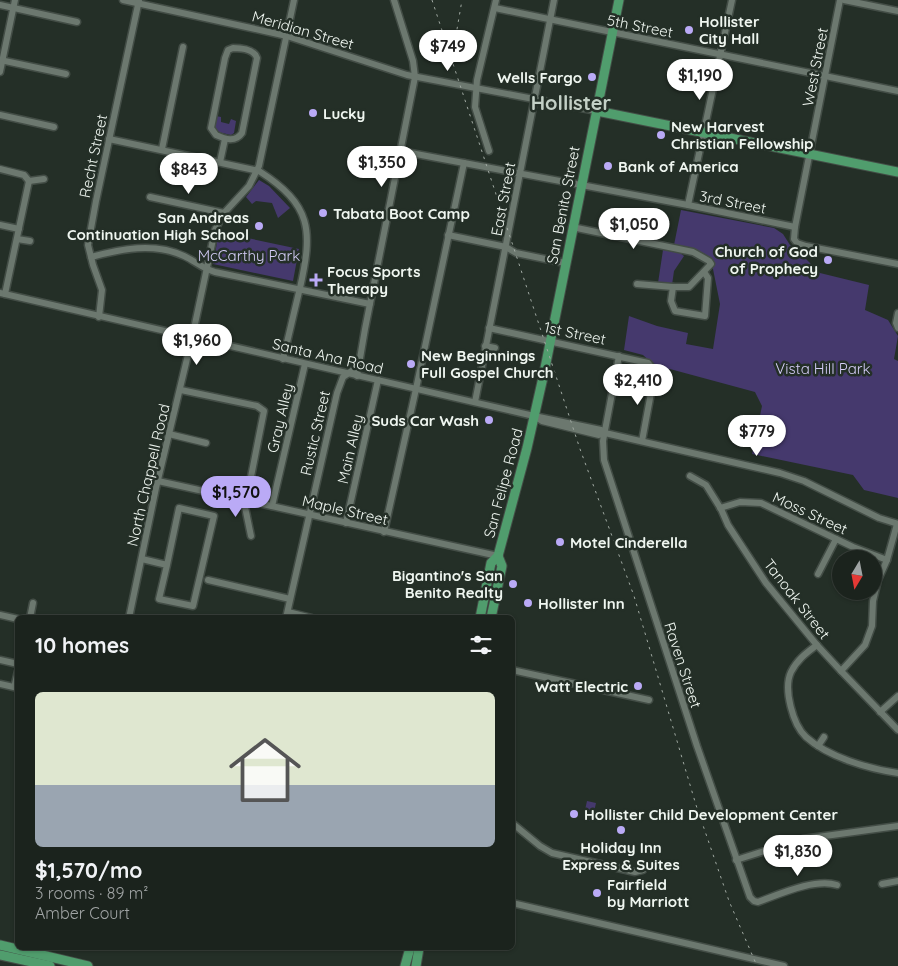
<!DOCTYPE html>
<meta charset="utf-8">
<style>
:root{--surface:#1b231d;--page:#242b26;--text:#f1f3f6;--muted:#a0a4a4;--line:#39403b;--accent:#baaaf6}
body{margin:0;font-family:Quicksand,sans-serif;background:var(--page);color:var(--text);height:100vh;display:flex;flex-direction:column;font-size:19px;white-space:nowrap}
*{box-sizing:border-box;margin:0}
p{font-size:16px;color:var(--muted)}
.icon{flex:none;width:28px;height:28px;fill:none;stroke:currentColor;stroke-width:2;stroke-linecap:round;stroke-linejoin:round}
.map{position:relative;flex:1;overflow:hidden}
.sheet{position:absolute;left:15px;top:615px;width:500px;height:335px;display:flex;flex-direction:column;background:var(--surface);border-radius:8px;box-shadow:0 1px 4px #0004,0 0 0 1px var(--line)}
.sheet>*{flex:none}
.needle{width:32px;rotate:190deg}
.tools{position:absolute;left:832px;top:550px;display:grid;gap:10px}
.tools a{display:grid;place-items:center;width:50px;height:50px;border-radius:50%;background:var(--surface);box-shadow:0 1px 4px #0004,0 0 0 1px var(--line);font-size:25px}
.price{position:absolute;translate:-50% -42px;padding:0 11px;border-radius:18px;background:#fff;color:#222;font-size:16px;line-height:32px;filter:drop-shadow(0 1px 2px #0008)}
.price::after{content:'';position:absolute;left:50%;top:30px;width:15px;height:11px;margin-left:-8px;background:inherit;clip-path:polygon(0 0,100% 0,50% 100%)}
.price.current{background:var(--accent);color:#111}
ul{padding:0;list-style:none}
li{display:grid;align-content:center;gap:10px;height:265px;padding:0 20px}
li span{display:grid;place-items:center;height:155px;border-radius:8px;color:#555}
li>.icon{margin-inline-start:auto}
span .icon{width:90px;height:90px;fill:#fffc;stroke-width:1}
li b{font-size:21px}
h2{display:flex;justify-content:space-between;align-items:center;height:60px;padding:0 20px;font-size:21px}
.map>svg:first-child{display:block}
.green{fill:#45396d}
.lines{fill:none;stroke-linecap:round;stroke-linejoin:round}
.minor-casing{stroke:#434d46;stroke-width:9}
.major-casing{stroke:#434d46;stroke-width:11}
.minor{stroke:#6c786f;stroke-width:6}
.major{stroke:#509d6d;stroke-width:9}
.rail{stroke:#a0a9a2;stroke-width:1;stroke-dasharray:2.5 5;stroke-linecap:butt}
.poi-dot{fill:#baaaf6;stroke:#242f27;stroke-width:2}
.labels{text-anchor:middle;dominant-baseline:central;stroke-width:5;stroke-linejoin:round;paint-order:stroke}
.poi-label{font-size:15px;font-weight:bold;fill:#eff6f0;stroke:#242f27;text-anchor:start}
.street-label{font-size:15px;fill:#eff6f0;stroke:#242f27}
.park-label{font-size:15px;fill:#d5cef8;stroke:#242f27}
.district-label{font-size:20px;font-weight:bold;fill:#c3d0c6;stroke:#242f27}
</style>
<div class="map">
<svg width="898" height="966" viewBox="0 0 898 966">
<rect width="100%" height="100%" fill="#242f27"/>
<g class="green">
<polygon points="216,116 221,117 221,122 229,124 231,119 236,121 234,133 231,135 218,132 214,128"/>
<polygon points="259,180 269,186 290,208 278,218 272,203 256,201 252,204 246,197"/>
<polygon points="681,210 774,228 783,234 790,245 796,249 820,273 869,285 865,310 888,320 898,336 894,359 898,361 898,498 864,490 853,475 752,454 762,406 755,392 670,369 667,370 664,374 643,355 624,350 629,316 657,326 688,333 686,344 713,349 720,304 711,259 705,254 698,251 674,245"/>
<polygon points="219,232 299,249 293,281 213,264"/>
<polygon points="663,250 680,253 684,256 674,271 672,285 658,283"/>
<polygon points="587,801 596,803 592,821 583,819"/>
</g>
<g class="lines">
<g class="minor-casing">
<g id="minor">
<polyline points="123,0 287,36 407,75 597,111"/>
<polyline points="840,0 795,227 794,239 797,243 806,246 898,264"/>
<polyline points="844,0 898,11"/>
<polyline points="0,5 77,22"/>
<polyline points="495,8 898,91"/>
<path d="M233 48C241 48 254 49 257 58L242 133C235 143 225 139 216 135L211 128 225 58 228 50Z"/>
<polyline points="0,60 66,74"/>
<polyline points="0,72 15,0"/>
<polyline points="0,115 54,127"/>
<path d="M109 139 259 171C312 205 313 230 300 288 294 312 289 335 283 359"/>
<polyline points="162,149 183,47"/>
<polyline points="400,151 688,205 795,227"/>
<polyline points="489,151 475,107 477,80 496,0"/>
<polyline points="220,162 225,139"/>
<polyline points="0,169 24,175 29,181"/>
<polyline points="29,181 44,179"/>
<polyline points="150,197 224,213"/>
<polyline points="688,205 732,0"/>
<polyline points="0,225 19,229"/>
<polyline points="572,227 693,252 709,261 711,264 689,287 673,287"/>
<polyline points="448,235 506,247 516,253 565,263"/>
<polyline points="17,239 30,241"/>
<path d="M91 257C121 249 154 242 184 256 195 261 203 269 215 272L370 304"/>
<polyline points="637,284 673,287 671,301 675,311 705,316 708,278 704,272"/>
<polyline points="0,293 534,416"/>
<polyline points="5,294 29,181"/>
<polyline points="898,313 896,323 898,328"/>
<polyline points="99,317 102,290 93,265 88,245 96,201 139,0"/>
<polyline points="489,328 648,363 653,369 654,377 642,441"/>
<polyline points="485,346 495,348"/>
<path d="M619 356 603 441 604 460 697 746 750 897 754 901 758 902C780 894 815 878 837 885"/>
<polyline points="357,376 365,329 415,77 413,61 394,0"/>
<polyline points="181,390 257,406 264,411 245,507 251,536"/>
<polyline points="475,402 554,0"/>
<polyline points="605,433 599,435 542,421 534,416 601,430 605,433 780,473 804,481 879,518 898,524"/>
<polyline points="169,434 206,443"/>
<polyline points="690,476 706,485 721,509 728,525 766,583 816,644 841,671 898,730"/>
<polyline points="158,481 498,556"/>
<polyline points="272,506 305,364"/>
<polyline points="720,508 740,502 761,503 853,547 887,560"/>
<polyline points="346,523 378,380"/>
<polyline points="384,532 416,389 464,163"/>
<polyline points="142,559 167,565 159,599 193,606 214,516 179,508 167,565"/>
<polyline points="818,574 836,539"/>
<polyline points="208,580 290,599"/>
<polyline points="288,612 312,618"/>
<polyline points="0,615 18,619"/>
<polyline points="30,618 33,603"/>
<polyline points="129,618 156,488 192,338 215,230 224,213 249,186 259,166 294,0"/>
<polyline points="286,618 337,393 343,377 356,368 358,362"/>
<path d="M817 645C806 653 797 660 791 672 783 689 793 725 806 737 828 757 869 769 898 773"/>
<polyline points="0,660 18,664"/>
<polyline points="512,670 649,700"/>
<polyline points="841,671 865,645 872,626 873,601 878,580 887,560 897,524"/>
<polyline points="0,684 18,688"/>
<polyline points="15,684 18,671"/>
<polyline points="880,712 898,696"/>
<polyline points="818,746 824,737"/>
<polyline points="512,823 540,846 552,853 635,872 643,870"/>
<polyline points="736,860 803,839 898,826"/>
<polyline points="882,884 898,881"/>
<polyline points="512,903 784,966"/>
</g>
</g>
<g class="major-casing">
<g id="major">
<polyline points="597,111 898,172"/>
<polyline points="480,618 491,563 498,556 527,448 544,373 619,0"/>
<polyline points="491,618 502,566 498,556"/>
<polyline points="0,945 88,966"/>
<polyline points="0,955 50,966"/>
<polyline points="405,966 410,948"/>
<polyline points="416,966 419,948"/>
</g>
</g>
<use href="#minor" class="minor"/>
<use href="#major" class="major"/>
<g class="rail">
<polyline points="432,0 580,449 634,596 696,805 729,901 757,966"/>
<polyline points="457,59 455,41 462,0"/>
</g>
</g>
<g class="poi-dot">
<circle cx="689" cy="30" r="5"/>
<circle cx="592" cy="77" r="5"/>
<circle cx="313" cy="113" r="5"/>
<circle cx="661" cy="135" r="5"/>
<circle cx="608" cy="166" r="5"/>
<circle cx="323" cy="213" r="5"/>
<circle cx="259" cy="226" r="5"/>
<circle cx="828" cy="260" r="5"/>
<path d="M313.5 272.5h5v5h5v5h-5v5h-5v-5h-5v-5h5z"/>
<circle cx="411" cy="364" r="5"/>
<circle cx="489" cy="420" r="5"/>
<circle cx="560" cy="542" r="5"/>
<circle cx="513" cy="584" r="5"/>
<circle cx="528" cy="603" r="5"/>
<circle cx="638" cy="686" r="5"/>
<circle cx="574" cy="814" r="5"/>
<circle cx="621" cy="830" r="5"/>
<circle cx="597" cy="893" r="5"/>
</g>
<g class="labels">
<g class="poi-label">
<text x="699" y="21">Hollister<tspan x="699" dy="17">City Hall</tspan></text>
<text x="582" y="77" text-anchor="end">Wells Fargo</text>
<text x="323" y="113">Lucky</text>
<text x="671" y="126">New Harvest<tspan x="671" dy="17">Christian Fellowship</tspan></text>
<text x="618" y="166">Bank of America</text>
<text x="333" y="213">Tabata Boot Camp</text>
<text x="249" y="217" text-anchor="end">San Andreas<tspan x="249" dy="17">Continuation High School</tspan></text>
<text x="818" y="251" text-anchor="end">Church of God<tspan x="818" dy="17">of Prophecy</tspan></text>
<text x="327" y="271">Focus Sports<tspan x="327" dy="17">Therapy</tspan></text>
<text x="421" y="355">New Beginnings<tspan x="421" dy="17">Full Gospel Church</tspan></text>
<text x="479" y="420" text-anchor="end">Suds Car Wash</text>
<text x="570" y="542">Motel Cinderella</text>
<text x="503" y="575" text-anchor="end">Bigantino's San<tspan x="503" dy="17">Benito Realty</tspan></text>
<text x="538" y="603">Hollister Inn</text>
<text x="628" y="686" text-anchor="end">Watt Electric</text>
<text x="584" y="814">Hollister Child Development Center</text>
<text x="621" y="847" text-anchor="middle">Holiday Inn<tspan x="621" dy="17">Express &amp; Suites</tspan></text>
<text x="607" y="884">Fairfield<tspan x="607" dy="17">by Marriott</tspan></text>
</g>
<g class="street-label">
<text transform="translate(640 26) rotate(11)">5th Street</text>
<text transform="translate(303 30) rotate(16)">Meridian Street</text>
<text transform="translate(815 67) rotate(-79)">West Street</text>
<text transform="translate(93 156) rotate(-78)">Recht Street</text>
<text transform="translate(503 199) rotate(-79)">East Street</text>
<text transform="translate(733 202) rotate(11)">3rd Street</text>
<text transform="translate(563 205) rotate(-79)">San Benito Street</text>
<text transform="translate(575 333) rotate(12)">1st Street</text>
<text transform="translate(328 356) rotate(13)">Santa Ana Road</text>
<text transform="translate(280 418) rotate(-77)">Gray Alley</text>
<text transform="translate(315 433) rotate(-77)">Rustic Street</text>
<text transform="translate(350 449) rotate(-77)">Main Alley</text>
<text transform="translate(148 475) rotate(-77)">North Chappell Road</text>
<text transform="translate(503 483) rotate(-75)">San Felipe Road</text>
<text transform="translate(345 510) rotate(13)">Maple Street</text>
<text transform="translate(810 513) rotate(25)">Moss Street</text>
<text transform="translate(797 599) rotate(52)">Tanoak Street</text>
<text transform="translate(683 665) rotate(72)">Raven Street</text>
</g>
<g class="park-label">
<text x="249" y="255">McCarthy Park</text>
<text x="823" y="368">Vista Hill Park</text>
</g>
<g class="district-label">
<text x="571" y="102">Hollister</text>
</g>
</g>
</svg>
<div class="tools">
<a><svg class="needle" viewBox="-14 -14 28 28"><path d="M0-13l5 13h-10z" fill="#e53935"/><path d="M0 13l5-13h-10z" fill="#a0a4a4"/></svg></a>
</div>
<b class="price" style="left:448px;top:72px">$749</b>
<b class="price" style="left:700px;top:101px">$1,190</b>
<b class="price" style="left:382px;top:188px">$1,350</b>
<b class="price" style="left:189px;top:195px">$843</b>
<b class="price" style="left:634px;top:250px">$1,050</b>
<b class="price" style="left:197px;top:366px">$1,960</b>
<b class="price" style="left:638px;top:406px">$2,410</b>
<b class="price" style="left:757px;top:457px">$779</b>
<b class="price current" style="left:236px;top:518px">$1,570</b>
<b class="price" style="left:798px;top:877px">$1,830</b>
<section class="sheet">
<h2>10 homes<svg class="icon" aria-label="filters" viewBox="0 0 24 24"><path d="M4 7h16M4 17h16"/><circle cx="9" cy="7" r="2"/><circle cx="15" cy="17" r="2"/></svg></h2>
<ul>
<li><span style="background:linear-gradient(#dfe7d0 60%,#9aa5b1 0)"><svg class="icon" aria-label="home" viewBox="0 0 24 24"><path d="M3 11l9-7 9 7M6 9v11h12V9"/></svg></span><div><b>$1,570/mo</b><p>3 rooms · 89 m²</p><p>Amber Court</p></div></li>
</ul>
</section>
</div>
